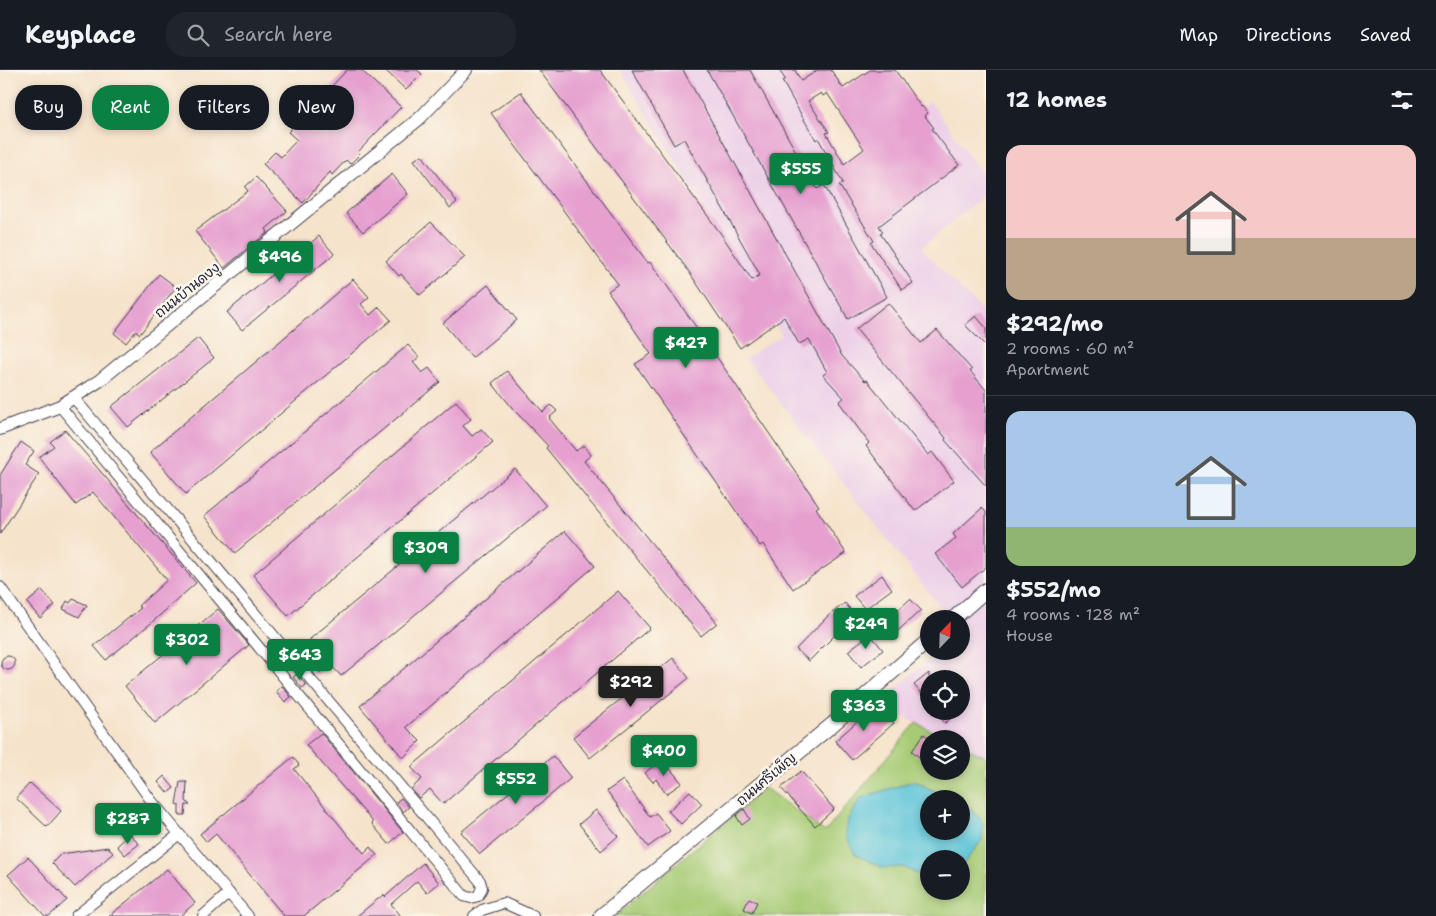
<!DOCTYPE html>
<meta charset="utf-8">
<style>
:root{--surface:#171b24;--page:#20242c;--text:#f1f3f6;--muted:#9ea1a6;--line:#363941;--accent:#0b8043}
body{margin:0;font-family:"Shantell Sans","Playpen Sans Thai",sans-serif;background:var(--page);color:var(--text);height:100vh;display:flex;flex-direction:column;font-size:19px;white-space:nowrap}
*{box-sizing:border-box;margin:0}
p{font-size:16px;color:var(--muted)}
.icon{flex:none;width:28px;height:28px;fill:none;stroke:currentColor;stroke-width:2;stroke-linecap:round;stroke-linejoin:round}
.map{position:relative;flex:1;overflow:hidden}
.panel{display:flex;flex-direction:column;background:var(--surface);width:450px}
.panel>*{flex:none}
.hud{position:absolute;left:15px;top:15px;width:475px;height:45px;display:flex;gap:10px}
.needle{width:32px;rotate:23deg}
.fabs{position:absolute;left:920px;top:540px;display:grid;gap:10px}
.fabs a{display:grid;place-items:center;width:50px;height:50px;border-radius:50%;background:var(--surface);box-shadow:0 2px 8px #0003;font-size:25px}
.price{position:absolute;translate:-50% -42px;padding:0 11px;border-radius:5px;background:var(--accent);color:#fff;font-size:16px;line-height:32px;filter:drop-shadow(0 1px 2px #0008)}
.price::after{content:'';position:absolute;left:50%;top:30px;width:15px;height:11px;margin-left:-8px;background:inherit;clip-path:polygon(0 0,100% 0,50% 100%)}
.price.active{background:#222;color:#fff}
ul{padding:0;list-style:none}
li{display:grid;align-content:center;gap:10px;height:265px;padding:0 20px}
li+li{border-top:1px solid var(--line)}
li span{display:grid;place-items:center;height:155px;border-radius:15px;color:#555}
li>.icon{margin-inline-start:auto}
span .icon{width:90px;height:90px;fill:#fffc;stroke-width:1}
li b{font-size:21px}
h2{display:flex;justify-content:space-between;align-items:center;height:60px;padding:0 20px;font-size:21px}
.pill{padding:0 18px;border-radius:20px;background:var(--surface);box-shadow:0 2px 8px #0003;font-size:18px;line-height:45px}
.pill.active{background:var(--accent);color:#fff}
header{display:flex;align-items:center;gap:30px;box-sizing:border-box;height:70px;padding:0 25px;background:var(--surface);border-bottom:1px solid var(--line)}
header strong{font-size:24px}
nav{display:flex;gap:28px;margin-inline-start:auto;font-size:18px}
.search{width:350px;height:45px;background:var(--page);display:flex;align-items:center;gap:12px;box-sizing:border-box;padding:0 18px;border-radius:20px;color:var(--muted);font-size:19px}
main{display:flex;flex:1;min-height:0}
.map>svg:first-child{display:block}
.built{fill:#edd0e8;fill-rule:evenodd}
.green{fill:#a7cb75;stroke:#647658;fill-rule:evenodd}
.water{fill:#5cc4d8;stroke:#3f738a}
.building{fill:#e6a0d0;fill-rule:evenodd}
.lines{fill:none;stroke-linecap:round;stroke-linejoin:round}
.minor-casing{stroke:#423f51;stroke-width:12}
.tertiary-casing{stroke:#423f51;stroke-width:14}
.secondary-casing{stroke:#423f51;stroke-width:16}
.minor{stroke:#fff;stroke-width:10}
.tertiary{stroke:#fff;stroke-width:12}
.secondary{stroke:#fff;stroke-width:14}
.labels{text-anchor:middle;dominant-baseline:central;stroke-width:5;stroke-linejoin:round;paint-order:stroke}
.street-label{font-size:14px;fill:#22223b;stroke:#fbf7ec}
</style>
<header>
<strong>Keyplace</strong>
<div class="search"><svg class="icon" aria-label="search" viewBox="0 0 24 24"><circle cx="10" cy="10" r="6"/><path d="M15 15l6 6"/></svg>Search here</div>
<nav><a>Map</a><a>Directions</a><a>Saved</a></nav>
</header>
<main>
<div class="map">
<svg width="986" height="846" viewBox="0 0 986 846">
<rect width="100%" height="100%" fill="#fbf7ec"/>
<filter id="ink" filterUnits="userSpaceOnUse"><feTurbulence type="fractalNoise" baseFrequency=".02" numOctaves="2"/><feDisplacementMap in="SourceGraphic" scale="10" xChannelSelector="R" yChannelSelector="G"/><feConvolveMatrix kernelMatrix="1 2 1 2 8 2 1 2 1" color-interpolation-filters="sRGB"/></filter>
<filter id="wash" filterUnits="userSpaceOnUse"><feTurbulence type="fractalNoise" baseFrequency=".0096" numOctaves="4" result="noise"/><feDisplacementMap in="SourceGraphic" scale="20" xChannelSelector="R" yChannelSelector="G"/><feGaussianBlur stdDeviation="1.12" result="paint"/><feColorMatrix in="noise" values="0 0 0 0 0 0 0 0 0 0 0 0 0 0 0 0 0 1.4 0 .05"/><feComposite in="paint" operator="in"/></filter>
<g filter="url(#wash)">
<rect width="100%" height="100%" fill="#f6e3cb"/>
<path class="built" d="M620 0H782L846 95 930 31 986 109V124L921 178 986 245V687L961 675V669H948L877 634 938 581H961V549H949L746 288 782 265ZM929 609H961V641H929Z"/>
<path class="green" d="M916 653 948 669H929V701H961V675L986 687V846H615L765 718 825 762ZM914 711 951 729H961V734L970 738 982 770 961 797V821H929V810L903 797 861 728Z"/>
<polygon class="water" points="914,711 951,729 929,729 929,761 961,761 961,734 970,738 983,752 982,770 961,797 961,789 929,789 929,810 903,797 883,798 855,784 846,765 848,749 861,728"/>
<g id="blocks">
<g class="building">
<polygon points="347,0 361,0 401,37 358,82 360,84 350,94 346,90 332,105 330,102 303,133 263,94 275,82 281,87 297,70 288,62"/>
<polygon points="385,0 417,0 422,4 406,20"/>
<polygon points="539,0 600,0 721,164 752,210 760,205 684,69 674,75 632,0 683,0 842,286 865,311 867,310 928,385 932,382 954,411 915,441 866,376 869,373 839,332 844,328 823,305 827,302 809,269 799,274 784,247 740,278 685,196"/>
<polygon points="707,0 750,0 817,119 824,115 887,227 848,249"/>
<path d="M779 0H795L801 11 818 0H831L843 18 870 0H895L921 37 922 36 928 43 925 46 934 58 932 59 959 95 879 156 883 162 880 163 913 213 902 220 871 173 874 171 839 115 843 113 818 68 816 70 806 53 782 11 785 9ZM821 23 823 26 827 23 864 79 844 94 826 63 829 62 808 31Z"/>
<polygon points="521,22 648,193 650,192 694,254 819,436 816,438 846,483 793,519 763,474 760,476 635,294 651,284 608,221 618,214 491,43"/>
<polygon points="422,85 457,132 450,138 414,90"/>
<polygon points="392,104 408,124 363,162 346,143"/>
<polygon points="256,107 287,141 266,159 268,162 224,198 195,161 248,121 245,117"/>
<polygon points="431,152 465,187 420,225 401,204 399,206 386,191"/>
<polygon points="319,166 334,184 242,260 227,242"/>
<polygon points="159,204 176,217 140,264 136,261 126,273 114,263"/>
<polygon points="353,209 369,227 361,234 370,245 379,237 391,250 186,424 150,382"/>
<polygon points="488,215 517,250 472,288 443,253"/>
<polygon points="888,233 921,273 937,260 972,300 970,301 986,320 986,416 945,370 946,368 856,259"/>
<polygon points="976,246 986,258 986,276 965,255"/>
<polygon points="198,268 214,288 128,357 111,337"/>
<polygon points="408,275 419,287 413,292 422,303 429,298 440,312 235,483 204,446"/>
<polygon points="507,301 543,342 551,335 557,341 549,348 576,381 584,375 591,385 584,391 717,553 701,566 585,426 546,378 548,376 514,340 492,313"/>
<polygon points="456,331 471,349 463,356 472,366 481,359 493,372 288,546 253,505"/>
<polygon points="65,360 196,513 150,554 106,590 94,576 141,538 138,536 167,510 93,422 76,435 39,387 54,376 50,372"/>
<polygon points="21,372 34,381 25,395 39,404 0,464 0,405"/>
<polygon points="515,399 546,436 341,606 330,594 316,606 307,595 321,583 310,569"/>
<polygon points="982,438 986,442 986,497 962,517 935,484 956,468 953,464"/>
<polygon points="565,461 595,496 406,657 420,671 403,688 360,636"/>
<polygon points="882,505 892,519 865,539 854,526"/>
<polygon points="42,520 55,535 40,548 27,533"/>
<polygon points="618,521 650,558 443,734 430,719 419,728 411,719 422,709 411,697"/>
<polygon points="73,529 87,535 79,547 63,539 67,531 70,533"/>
<polygon points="910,529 921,540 891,567 881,556"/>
<polygon points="845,533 861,553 843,566 839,561 809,591 796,579 828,546"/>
<polygon points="218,539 249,575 155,653 125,616"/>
<polygon points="870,564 883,580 861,597 848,581"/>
<circle cx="8" cy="593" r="7"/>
<polygon points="673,588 689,608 590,688 573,667"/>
<polygon points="929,603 929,633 914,615"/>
<polygon points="297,604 306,615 302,618 293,607"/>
<polygon points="282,616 291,627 285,632 276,621"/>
<polygon points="877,634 894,653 852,690 835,671"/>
<polygon points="935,641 959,641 945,653"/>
<polygon points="321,663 403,762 389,774 372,754 373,752 306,675"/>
<polygon points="924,664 929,668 929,684 924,691 912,681"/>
<polygon points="553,686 571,708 480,784 461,762"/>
<polygon points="293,687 299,695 294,699 347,764 364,783 370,777 377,785 304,846 284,846 216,764 207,772 200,764"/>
<polygon points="662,689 682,713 666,724 656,709 653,712 645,703"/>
<polygon points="801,701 834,739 815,756 781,718"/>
<polygon points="164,706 174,718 168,723 158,712"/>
<polygon points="623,710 650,747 656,743 670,761 648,777 607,721"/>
<polygon points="180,712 187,712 186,731 190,735 186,735 185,745 179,745 179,735 176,734"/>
<polygon points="30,713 61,741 47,757 16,728"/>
<polygon points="690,721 702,734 681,754 668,741"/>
<polygon points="401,728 409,737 403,742 396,732"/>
<polygon points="744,739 750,749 742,755 736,746"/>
<polygon points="596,740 618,766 601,781 579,754"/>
<polygon points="130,764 139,774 125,785 117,776"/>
<polygon points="108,777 113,783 75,817 52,793 61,784"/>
<polygon points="28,787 67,830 49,846 45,846 8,805"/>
<polygon points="423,793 439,813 427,823 417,811 391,834 401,846 357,846 383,825 385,827"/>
<polygon points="167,799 195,833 180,846 109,846"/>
<polygon points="749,828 757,832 752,843 744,839"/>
</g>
</g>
</g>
<g filter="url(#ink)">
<use href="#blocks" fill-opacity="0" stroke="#423f51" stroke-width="1"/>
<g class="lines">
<g class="minor-casing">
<g id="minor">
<polyline points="60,336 464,826 471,828 478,826 482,818 480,811 74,328"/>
<polyline points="0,517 150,729 248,846"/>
<polyline points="76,846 178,765"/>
<polyline points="203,846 229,823"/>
<polyline points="474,846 482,840 504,833 533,846"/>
</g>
</g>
<g class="tertiary-casing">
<polyline id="tertiary" points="0,359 60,336 99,311 420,48 466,0"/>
</g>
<g class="secondary-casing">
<g id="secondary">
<polyline points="953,549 986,520"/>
<polyline points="601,846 833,654 929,570"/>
</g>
</g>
<use href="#minor" class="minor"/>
<use href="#tertiary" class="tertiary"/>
<use href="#secondary" class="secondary"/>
</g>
</g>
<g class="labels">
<g class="street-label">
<text transform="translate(187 220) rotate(-39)">ถนนบ้านดงงู</text>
<text transform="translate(766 709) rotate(-40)">ถนนศรีเพ็ญ</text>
</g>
</g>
</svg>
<div class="fabs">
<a><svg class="needle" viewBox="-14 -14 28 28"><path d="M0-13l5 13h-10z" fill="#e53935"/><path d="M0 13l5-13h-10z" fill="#9ea1a6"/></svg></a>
<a><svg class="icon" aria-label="locate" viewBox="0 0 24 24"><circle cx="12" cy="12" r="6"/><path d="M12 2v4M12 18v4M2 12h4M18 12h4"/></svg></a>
<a><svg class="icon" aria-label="layers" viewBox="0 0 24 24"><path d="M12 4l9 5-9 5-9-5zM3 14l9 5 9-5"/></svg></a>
<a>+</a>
<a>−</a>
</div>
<b class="price" style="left:801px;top:125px">$555</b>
<b class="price" style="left:280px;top:213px">$496</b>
<b class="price" style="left:686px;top:299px">$427</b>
<b class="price" style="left:426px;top:504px">$309</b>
<b class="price" style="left:866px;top:580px">$249</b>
<b class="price" style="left:187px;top:596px">$302</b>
<b class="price" style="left:300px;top:611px">$643</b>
<b class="price active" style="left:631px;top:638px">$292</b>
<b class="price" style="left:864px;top:662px">$363</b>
<b class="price" style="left:664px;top:707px">$400</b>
<b class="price" style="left:516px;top:735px">$552</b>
<b class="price" style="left:128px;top:775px">$287</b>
<div class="hud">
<a class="pill">Buy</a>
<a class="pill active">Rent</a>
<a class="pill">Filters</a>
<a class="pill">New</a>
</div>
</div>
<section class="panel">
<h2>12 homes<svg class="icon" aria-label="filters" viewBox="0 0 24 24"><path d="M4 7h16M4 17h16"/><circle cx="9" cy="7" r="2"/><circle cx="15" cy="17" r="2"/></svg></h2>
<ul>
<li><span style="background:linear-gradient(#f6c9c9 60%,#b9a48a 0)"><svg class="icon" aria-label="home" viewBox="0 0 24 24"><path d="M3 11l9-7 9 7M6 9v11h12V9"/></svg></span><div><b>$292/mo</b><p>2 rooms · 60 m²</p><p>Apartment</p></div></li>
<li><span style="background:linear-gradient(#a9c7e8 75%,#8fb573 0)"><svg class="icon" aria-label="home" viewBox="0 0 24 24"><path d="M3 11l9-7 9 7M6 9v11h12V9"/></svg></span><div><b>$552/mo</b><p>4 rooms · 128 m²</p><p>House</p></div></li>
</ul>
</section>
</main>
